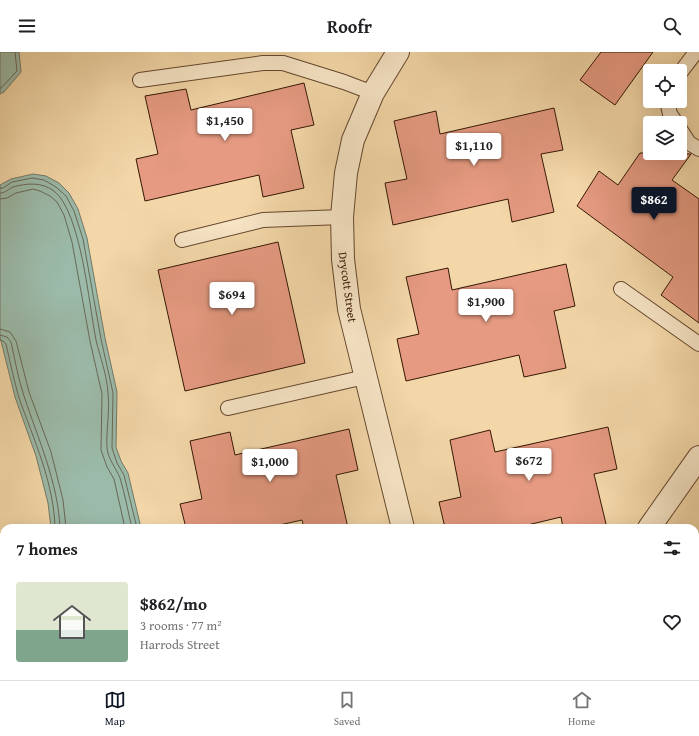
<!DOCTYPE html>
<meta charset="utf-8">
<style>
:root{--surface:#fff;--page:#f2f2f2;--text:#202124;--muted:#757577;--line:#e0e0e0;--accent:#111827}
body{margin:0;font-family:"Gentium Book Plus",serif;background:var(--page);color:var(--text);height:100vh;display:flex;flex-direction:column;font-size:15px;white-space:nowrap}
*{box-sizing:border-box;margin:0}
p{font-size:13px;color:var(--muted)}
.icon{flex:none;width:22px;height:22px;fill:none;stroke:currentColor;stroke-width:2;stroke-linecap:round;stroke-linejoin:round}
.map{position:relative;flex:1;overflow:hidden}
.details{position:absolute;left:0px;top:472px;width:699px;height:156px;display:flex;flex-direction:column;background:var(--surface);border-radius:12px 12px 0 0;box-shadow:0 4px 16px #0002}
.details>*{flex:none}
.tools{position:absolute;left:643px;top:12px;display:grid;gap:8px}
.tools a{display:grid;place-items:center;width:44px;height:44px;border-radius:4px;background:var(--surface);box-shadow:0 4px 16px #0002;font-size:20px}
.price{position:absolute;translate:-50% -34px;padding:0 9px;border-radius:4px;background:#fff;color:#222;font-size:13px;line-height:26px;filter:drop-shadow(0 1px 2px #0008)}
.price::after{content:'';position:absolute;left:50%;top:24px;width:12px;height:9px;margin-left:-6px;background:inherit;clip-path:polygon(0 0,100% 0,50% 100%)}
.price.current{background:var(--accent);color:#fff}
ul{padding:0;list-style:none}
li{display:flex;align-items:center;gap:12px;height:100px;padding:0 16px}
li+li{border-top:1px solid var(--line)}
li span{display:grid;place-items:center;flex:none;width:112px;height:80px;border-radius:4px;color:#555}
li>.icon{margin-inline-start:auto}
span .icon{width:48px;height:48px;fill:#fffc;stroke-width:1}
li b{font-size:17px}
h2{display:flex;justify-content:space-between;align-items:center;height:48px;padding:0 16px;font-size:17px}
header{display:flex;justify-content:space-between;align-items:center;height:52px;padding:0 16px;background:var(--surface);font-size:18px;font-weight:700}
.tab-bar{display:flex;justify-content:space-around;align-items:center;height:56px;border-top:1px solid var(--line);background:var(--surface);font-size:11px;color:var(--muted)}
.tab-bar a{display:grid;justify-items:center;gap:2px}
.tab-bar .current{color:var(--accent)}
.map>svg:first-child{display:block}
.water{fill:#9bbaa9;stroke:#737967}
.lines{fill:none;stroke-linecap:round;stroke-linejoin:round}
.shore{stroke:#686856;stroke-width:1}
.building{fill:#e59a81;stroke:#361704}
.service-casing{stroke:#65472d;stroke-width:16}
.minor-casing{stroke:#65472d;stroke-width:24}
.service{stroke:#f7e5c6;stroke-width:14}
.minor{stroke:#f7e5c6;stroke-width:22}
.labels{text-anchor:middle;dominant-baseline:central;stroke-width:3;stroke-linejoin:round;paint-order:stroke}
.street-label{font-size:12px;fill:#361704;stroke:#f7e5c6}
</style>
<header><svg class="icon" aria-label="menu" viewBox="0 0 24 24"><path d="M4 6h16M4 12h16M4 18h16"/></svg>Roofr<svg class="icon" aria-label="search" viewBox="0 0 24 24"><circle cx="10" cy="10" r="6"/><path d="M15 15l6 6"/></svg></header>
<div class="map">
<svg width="699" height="628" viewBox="0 0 699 628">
<rect width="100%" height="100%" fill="#f3d7a8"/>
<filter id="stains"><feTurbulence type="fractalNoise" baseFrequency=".005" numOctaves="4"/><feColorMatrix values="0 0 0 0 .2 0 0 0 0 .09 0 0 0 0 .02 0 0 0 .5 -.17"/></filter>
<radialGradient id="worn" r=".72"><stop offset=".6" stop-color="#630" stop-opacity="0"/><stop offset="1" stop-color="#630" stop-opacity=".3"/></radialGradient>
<g class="water">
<polygon points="0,0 19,0 21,20 4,40 0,42"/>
<polygon points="33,122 46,124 59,131 69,141 78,157 87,186 105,286 117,340 116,395 121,409 128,421 141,476 51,476 48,451 36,404 15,345 0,285 0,133 11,127"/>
<rect x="50" y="624" width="120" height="4"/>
</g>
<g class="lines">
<g class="shore">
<polyline points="0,37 17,19 15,0"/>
<polyline points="0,136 3,136 12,130 32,126 44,128 56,135 66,144 74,159 83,187 101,287 113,341 112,396 117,411 124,423 137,476"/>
<path d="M0 141C6 141 8 137 13 135 27 131 42 130 54 139 81 160 89 253 96 288 100 305 107 323 108 341 110 359 106 378 107 396 108 407 116 416 120 426 125 442 128 460 132 476"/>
<polyline points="0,147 7,146 16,141 33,137 40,139 50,144 57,150 64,163 72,190 90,289 102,342 101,398 107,415 114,427 125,476"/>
<polyline points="0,277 10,280 16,289 29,340 51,400 63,448 66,476"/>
<path d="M0 283 7 285 11 290C15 308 18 326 24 344 38 387 58 430 60 476"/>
<path d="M0 288 3 289 6 292C10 310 14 328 19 346 34 388 54 431 55 476"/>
</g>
</g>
<g class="building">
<polygon points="601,0 653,0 615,53 580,28"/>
<polygon points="304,31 314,73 291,78 304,136 263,145 259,123 145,149 136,107 158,102 145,44 186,37 191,58"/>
<polygon points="554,56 563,98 541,102 554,160 512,170 508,147 393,173 385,131 407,127 394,69 436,59 440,82"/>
<polygon points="640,101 691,102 672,128 699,147 699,271 661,243 673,225 577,154 599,119 618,133"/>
<polygon points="278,190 305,311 185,339 158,218"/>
<polygon points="566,212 575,254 554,259 566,316 524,325 519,303 406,329 397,287 419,282 406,225 448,216 452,238"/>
<polygon points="608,375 617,417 594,422 607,476 563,476 561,465 515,476 445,476 439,450 461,445 450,388 490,378 495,400"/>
<polygon points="349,377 358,418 336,423 348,476 304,476 302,468 266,476 186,476 180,452 202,447 190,389 230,380 235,403"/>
</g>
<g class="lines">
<g class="service-casing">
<g id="service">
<polyline points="680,21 696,0"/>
<polyline points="140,28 263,11 283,11 344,30 373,41"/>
<polyline points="667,49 670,62 676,71"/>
<polyline points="680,77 689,91 699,97"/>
<polyline points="182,188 263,168 342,165"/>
<polyline points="621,237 699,292"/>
<polyline points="228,356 365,325"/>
<polyline points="695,520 699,523"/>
<polyline points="561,624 566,628"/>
</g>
</g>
<g class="minor-casing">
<g id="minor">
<polyline points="398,0 373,41 353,88 346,121 342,165 343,207 349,257 403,476"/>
<polyline points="649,476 699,405"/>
<polyline points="444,624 444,628"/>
<polyline points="516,628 524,624"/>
</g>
</g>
<use href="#service" class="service"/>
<use href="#minor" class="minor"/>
</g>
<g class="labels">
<g class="street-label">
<text transform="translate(348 235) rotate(82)">Drycott Street</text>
</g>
</g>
<rect width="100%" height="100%" filter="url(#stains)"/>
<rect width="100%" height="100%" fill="url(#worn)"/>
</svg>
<div class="tools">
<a><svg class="icon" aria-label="locate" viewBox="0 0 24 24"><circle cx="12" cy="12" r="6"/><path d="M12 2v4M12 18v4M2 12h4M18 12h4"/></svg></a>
<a><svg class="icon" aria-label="layers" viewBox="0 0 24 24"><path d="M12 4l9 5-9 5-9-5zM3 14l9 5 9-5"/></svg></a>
</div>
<b class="price" style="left:225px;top:90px">$1,450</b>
<b class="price" style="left:474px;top:115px">$1,110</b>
<b class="price current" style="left:654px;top:169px">$862</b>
<b class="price" style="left:232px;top:264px">$694</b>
<b class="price" style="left:486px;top:271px">$1,900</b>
<b class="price" style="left:529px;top:430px">$672</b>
<b class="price" style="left:270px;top:431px">$1,000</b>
<section class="details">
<h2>7 homes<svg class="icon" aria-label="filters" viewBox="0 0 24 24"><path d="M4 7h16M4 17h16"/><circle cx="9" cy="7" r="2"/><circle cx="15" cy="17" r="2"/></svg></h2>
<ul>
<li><span style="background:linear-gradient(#dfe7d0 60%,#7fa58c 0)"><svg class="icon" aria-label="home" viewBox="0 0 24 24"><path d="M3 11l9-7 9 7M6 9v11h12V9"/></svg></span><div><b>$862/mo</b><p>3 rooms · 77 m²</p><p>Harrods Street</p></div><svg class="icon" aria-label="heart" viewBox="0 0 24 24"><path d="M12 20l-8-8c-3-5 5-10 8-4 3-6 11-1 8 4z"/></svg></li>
</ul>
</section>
</div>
<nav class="tab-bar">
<a class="current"><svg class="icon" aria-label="map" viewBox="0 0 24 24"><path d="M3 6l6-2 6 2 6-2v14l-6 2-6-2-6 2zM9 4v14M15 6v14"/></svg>Map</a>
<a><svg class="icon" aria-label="saved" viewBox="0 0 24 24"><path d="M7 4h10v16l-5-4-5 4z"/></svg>Saved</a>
<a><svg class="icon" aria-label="home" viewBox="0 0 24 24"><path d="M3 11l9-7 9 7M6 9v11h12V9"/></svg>Home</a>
</nav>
